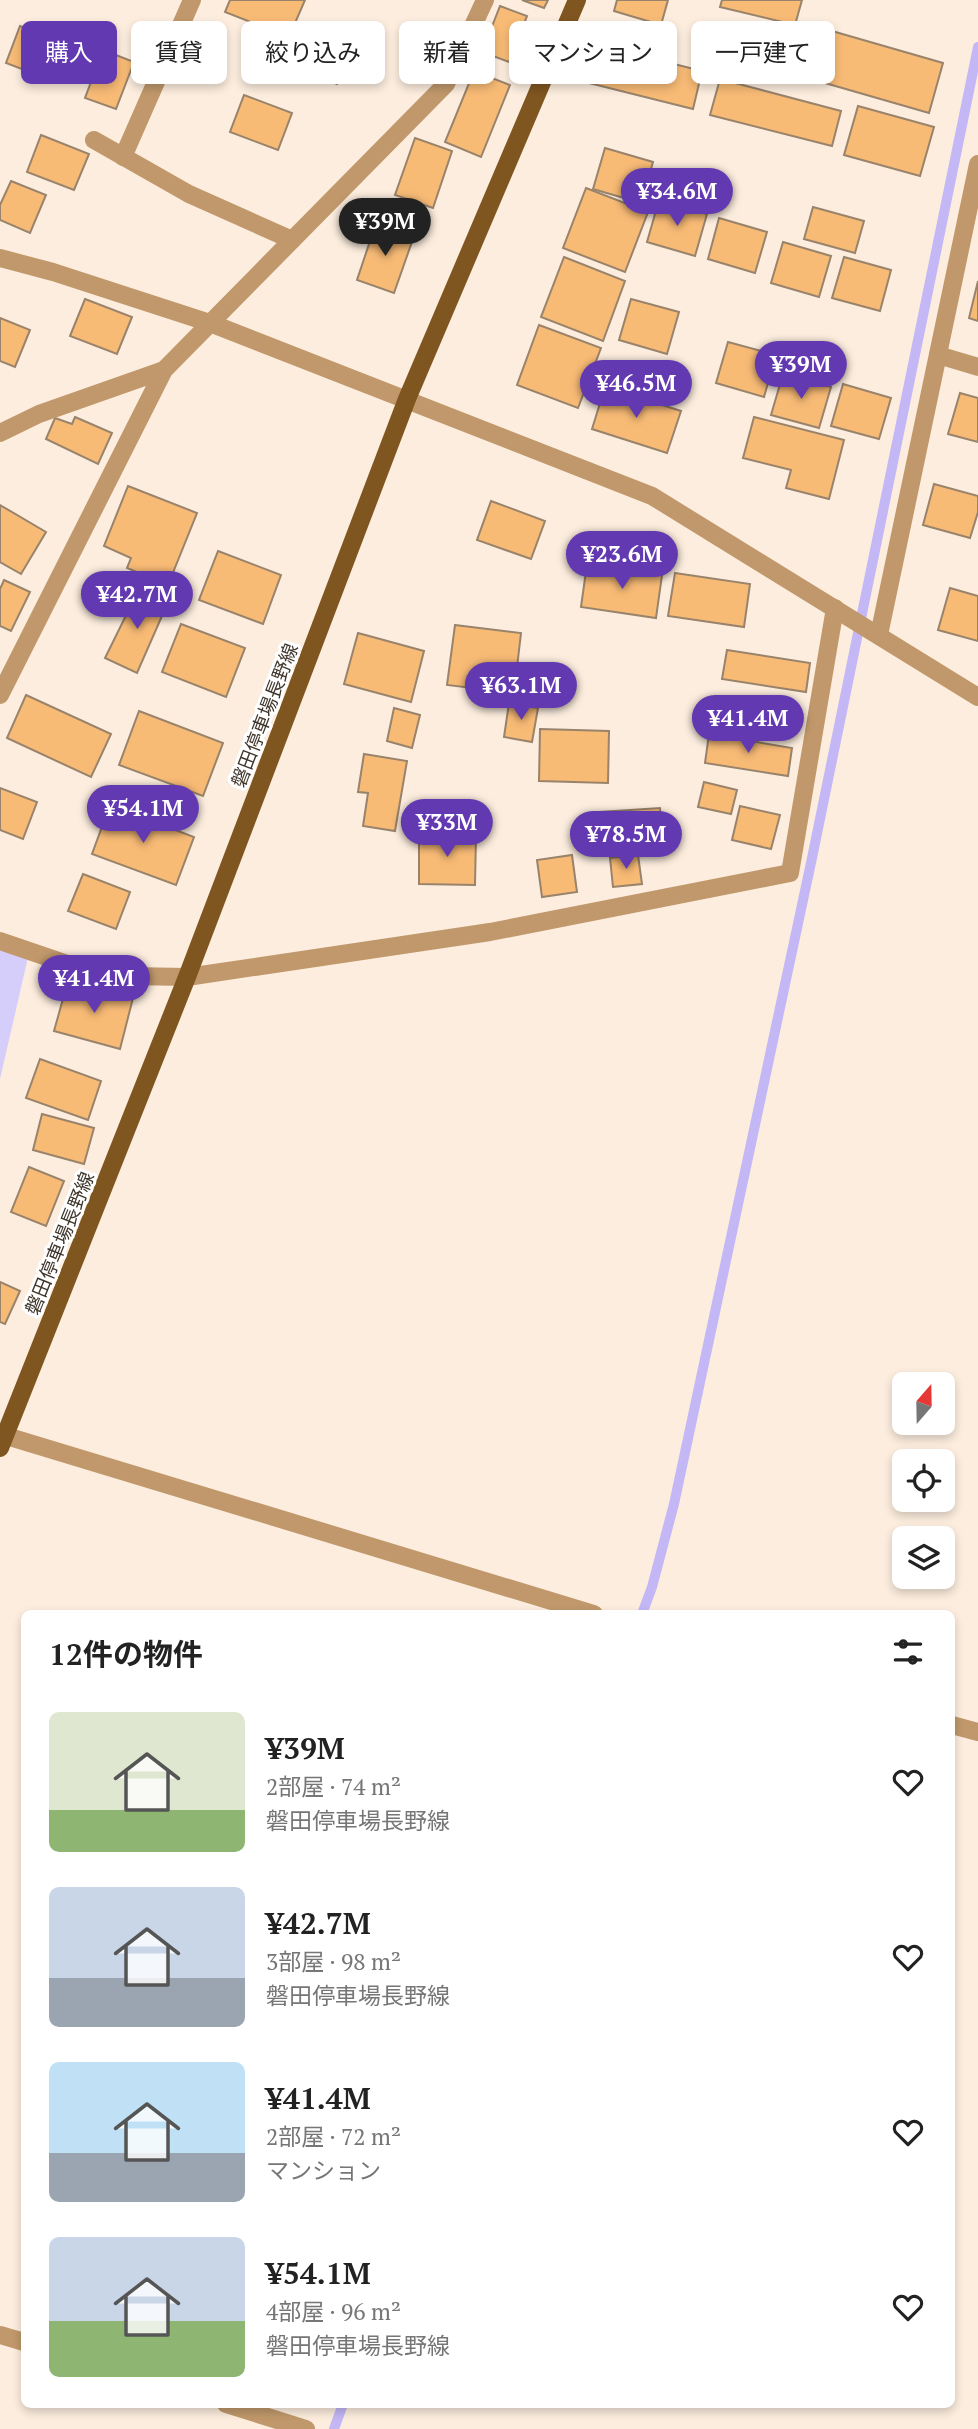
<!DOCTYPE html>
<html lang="ja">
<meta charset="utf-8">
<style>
:root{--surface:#fff;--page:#f6f6f6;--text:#222;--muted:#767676;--accent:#6239b1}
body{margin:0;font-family:"PT Serif","Noto Sans JP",serif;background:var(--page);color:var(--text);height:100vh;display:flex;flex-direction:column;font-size:26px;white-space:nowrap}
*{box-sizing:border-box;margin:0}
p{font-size:23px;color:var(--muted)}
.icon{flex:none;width:38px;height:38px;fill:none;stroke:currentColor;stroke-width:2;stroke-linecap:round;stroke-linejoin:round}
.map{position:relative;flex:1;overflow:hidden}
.drawer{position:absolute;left:21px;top:1610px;width:934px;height:798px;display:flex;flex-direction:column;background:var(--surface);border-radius:10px;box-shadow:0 4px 10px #0003}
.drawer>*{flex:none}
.top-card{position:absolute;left:21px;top:21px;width:936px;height:63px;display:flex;gap:14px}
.needle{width:46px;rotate:20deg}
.buttons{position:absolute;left:892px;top:1372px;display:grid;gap:14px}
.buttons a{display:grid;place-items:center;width:63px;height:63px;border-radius:10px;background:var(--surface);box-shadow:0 4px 10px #0003;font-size:35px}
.price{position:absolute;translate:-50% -60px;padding:0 16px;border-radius:24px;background:var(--accent);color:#fff;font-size:23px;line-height:46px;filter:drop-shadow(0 2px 4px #0008)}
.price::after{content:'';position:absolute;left:50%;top:42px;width:21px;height:16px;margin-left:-10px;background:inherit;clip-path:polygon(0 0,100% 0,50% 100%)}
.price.on{background:#222;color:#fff}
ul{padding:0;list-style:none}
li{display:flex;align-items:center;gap:21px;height:175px;padding:0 28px}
li span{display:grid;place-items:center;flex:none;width:196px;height:140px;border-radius:10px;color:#555}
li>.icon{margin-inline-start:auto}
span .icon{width:84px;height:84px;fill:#fffc;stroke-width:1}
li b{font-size:30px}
h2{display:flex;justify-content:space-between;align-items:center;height:84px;padding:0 28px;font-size:30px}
.tag{padding:0 24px;border-radius:10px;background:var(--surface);box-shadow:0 4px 10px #0003;font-size:24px;line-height:63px}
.tag.on{background:var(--accent);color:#fff}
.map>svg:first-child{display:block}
.green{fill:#d5cdfa}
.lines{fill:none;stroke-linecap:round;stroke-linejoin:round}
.stream{stroke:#c4b7f6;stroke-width:10}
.building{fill:#f8bb76;stroke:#99836b;stroke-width:2}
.minor{stroke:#c0986b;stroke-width:18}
.major{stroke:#7f5520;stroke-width:18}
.labels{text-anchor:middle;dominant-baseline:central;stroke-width:6;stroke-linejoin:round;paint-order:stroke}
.street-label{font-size:19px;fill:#3f362c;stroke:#fff}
</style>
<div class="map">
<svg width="978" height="2429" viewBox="0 0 978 2429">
<rect width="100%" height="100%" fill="#fcedde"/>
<polygon class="green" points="0,941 29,953 0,1079"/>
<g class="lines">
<g class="stream">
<polyline points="642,1614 652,1587 674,1504 812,858 978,47"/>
<polyline points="334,2429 343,2404"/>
</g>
</g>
<g class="building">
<polygon points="230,0 305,0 289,37 225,12"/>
<polygon points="522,0 548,0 544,8"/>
<polygon points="617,0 668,0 661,25 614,11"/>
<polygon points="722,0 802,0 795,25 720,7"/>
<polygon points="500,6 527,16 509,62 482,52"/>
<polygon points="324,25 354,36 337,84 306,72"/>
<polygon points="20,26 67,44 53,81 6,63"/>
<polygon points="832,31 943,63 929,113 818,81"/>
<polygon points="598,45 702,71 693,109 589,83"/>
<polygon points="103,50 134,62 116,109 85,98"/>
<polygon points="474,71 510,85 481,157 445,142"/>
<polygon points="720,79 841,111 832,146 710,115"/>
<polygon points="244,95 292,113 278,150 230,132"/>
<polygon points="858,106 934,127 920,176 844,155"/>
<polygon points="41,135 89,154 74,190 27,172"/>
<polygon points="415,138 452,151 433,208 395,195"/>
<polygon points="605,148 653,162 641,203 593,189"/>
<polygon points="11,181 46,195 30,233 0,220 0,205"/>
<polygon points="586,188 648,212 625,272 563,248"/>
<polygon points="659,200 707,214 695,256 647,242"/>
<polygon points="813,207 864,221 855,253 804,239"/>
<polygon points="719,218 767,232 755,273 708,259"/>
<polygon points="376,223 414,236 394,293 357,280"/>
<polygon points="783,242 831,256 819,297 771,283"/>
<polygon points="564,257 625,281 603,341 541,317"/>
<polygon points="844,257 891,270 880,311 832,298"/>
<polygon points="978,281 978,321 969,318"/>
<polygon points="85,299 132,317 117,354 70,336"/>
<polygon points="631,299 679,312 667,354 619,340"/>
<polygon points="0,318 30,330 15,367 0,361"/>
<polygon points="539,325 601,348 578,408 517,385"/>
<polygon points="728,342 776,355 764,397 716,383"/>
<polygon points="783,374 831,387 819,428 771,415"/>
<polygon points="843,384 891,398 879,439 831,426"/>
<polygon points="605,387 681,411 667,453 592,429"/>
<polygon points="960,393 978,398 978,442 948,434"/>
<polygon points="75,417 112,433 98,464 46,439 55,418 72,424"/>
<polygon points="754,417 844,440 829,499 786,488 791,470 743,458"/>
<polygon points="934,484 978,496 978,512 970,538 923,525"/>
<polygon points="128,486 197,513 168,585 127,568 131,558 104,546"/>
<polygon points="491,501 545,521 531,559 477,540"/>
<polygon points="0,505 46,532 21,574 0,562"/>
<polygon points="218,551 281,575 263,624 199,600"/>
<polygon points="587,564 662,575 656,618 581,607"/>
<polygon points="675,573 750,584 744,627 668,616"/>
<polygon points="4,580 30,592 11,631 0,626 0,589"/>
<polygon points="950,588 978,596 978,641 938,630"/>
<polygon points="139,589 169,600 137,673 105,658"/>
<polygon points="181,624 245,648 226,697 162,672"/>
<polygon points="455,625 521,633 514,693 447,685"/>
<polygon points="358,633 424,651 411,702 344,684"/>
<polygon points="727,650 810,663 806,692 722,679"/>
<polygon points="26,695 111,734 91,777 7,738"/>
<polygon points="509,703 538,708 532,742 504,737"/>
<polygon points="394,708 420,715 412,748 387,741"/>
<polygon points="139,711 223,743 203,796 119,765"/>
<polygon points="540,729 609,731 608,783 539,781"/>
<polygon points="709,734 792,748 788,776 705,763"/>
<polygon points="364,754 407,761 395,831 363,826 368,793 358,792"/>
<polygon points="704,782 737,790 731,814 698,807"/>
<polygon points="0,788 37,802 23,839 0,830"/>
<polygon points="110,805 194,837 176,885 92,854"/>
<polygon points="740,806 780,815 771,849 732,840"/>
<polygon points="660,808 663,849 603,854 600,812"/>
<polygon points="419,834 476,835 475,885 419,884"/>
<polygon points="572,855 577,892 542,897 537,860"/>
<polygon points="638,855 642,884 613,887 610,858"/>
<polygon points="83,874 130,892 116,929 68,911"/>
<polygon points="68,981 133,998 120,1049 54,1031"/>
<polygon points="40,1059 101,1081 88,1120 26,1098"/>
<polygon points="42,1114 94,1128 84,1164 33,1150"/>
<polygon points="29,1167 64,1181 46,1226 11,1212"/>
<polygon points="0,1282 20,1291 5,1324 0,1322"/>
</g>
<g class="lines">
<g class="minor">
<polyline points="94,140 189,194 292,240"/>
<polyline points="123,157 192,0"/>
<polyline points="0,258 53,272 210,323 652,496 978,697"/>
<polyline points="938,355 978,367"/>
<polyline points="0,433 39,414 164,370"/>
<polyline points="879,635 978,164"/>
<polyline points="0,695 164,370 446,84 485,0"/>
<polyline points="0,941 79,968 128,976 187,977 490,932 790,873 835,608"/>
<polyline points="0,1434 594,1614"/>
<polyline points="952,1725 978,1732"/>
<polyline points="0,2335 24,2342"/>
<polyline points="226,2404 306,2429"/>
</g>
<polyline class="major" points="0,1448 187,977 407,399 577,0"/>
</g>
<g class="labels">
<g class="street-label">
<text transform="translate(264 715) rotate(-69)">磐田停車場長野線</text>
<text transform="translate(59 1243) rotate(-68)">磐田停車場長野線</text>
</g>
</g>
</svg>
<div class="buttons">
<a><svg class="needle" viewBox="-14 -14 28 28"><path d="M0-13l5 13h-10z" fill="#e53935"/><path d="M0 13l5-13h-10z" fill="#767676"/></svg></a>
<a><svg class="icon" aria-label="locate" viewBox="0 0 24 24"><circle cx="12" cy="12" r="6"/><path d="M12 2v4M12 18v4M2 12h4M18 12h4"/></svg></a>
<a><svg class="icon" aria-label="layers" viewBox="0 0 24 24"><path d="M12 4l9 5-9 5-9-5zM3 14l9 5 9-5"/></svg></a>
</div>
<b class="price" style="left:677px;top:228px">¥34.6M</b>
<b class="price on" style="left:385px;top:258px">¥39M</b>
<b class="price" style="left:801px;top:401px">¥39M</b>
<b class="price" style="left:636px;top:420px">¥46.5M</b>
<b class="price" style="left:622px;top:591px">¥23.6M</b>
<b class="price" style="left:137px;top:631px">¥42.7M</b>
<b class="price" style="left:521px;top:722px">¥63.1M</b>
<b class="price" style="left:748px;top:755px">¥41.4M</b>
<b class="price" style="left:143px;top:845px">¥54.1M</b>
<b class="price" style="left:447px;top:859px">¥33M</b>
<b class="price" style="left:626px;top:871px">¥78.5M</b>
<b class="price" style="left:94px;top:1015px">¥41.4M</b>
<div class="top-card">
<a class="tag on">購入</a>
<a class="tag">賃貸</a>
<a class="tag">絞り込み</a>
<a class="tag">新着</a>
<a class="tag">マンション</a>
<a class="tag">一戸建て</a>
</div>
<section class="drawer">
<h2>12件の物件<svg class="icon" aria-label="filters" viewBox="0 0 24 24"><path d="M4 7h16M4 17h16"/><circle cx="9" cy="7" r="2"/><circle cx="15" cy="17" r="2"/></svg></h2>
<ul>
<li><span style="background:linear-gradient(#dfe7d0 70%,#8fb573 0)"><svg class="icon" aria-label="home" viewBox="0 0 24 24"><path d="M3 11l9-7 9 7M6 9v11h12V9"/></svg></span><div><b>¥39M</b><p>2部屋 · 74 m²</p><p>磐田停車場長野線</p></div><svg class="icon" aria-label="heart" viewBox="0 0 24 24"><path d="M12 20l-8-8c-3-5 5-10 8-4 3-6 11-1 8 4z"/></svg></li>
<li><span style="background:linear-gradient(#c9d6e8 65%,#9aa5b1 0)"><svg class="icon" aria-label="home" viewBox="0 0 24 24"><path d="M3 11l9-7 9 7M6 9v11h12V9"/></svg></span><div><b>¥42.7M</b><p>3部屋 · 98 m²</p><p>磐田停車場長野線</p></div><svg class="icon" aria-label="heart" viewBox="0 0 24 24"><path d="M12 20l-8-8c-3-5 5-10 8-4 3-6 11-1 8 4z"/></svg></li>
<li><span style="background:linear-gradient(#bfe0f5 65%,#9aa5b1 0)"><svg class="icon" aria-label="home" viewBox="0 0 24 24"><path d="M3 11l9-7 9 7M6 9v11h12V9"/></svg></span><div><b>¥41.4M</b><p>2部屋 · 72 m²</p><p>マンション</p></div><svg class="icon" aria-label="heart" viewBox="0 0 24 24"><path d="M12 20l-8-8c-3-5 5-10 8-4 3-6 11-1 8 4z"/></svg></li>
<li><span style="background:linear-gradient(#c9d6e8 60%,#8fb573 0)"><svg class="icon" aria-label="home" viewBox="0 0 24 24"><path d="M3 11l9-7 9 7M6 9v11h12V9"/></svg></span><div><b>¥54.1M</b><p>4部屋 · 96 m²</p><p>磐田停車場長野線</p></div><svg class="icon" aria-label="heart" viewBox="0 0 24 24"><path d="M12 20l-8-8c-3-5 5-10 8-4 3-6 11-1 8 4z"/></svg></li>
</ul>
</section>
</div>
